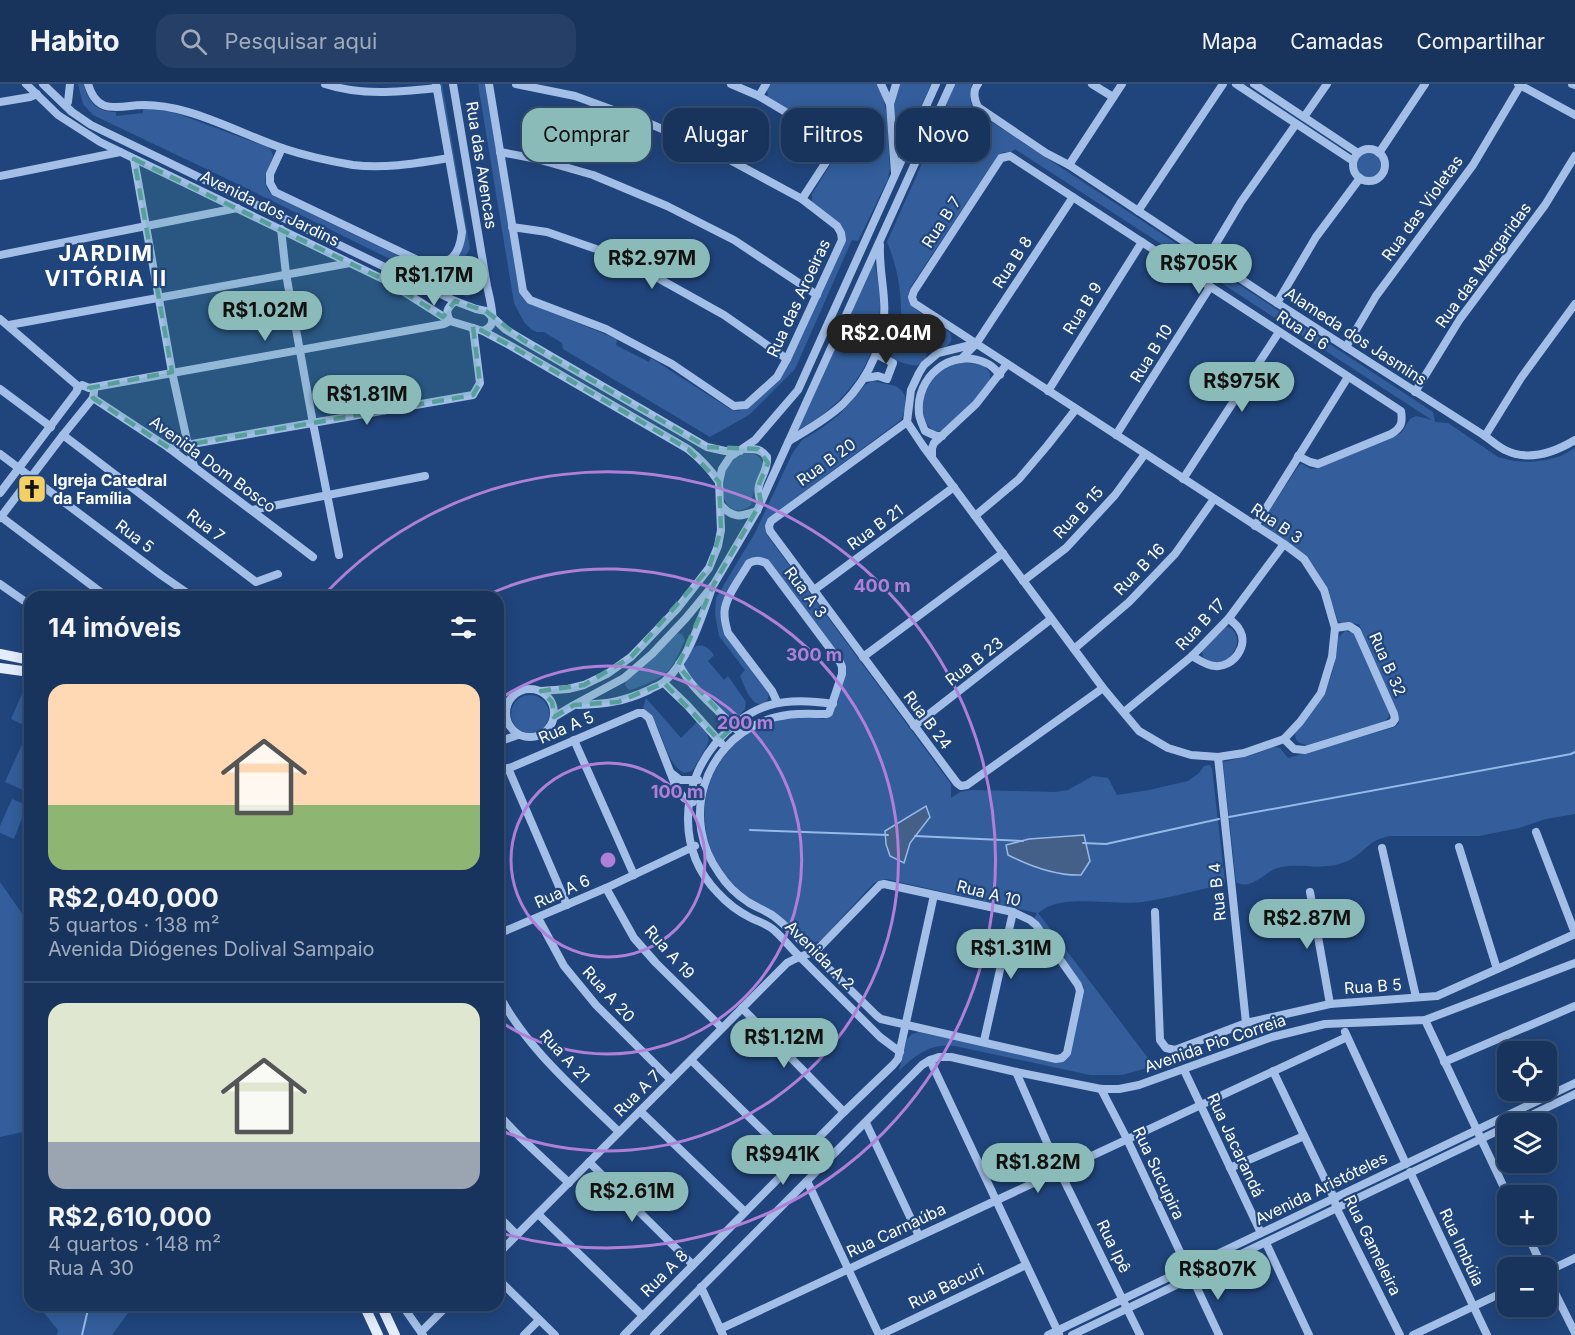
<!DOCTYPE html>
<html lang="pt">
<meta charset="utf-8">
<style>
:root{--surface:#18345d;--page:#253f66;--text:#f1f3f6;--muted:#9faabc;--line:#364f72;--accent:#8bbbb9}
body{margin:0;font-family:Inter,sans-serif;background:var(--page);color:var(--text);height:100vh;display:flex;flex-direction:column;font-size:22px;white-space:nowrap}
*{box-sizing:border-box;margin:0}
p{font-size:20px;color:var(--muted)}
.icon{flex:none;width:33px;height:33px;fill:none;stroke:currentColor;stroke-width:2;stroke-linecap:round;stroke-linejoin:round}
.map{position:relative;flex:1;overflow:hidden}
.drawer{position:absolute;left:24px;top:507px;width:480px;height:720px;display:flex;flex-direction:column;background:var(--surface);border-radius:18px;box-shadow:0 3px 15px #0003,0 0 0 2px var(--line)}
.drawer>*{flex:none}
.guide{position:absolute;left:522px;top:24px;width:570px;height:54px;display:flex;gap:12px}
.tools{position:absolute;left:1497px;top:957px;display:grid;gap:12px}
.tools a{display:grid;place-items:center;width:60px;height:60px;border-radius:12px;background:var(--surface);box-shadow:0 3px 15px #0003,0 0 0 2px var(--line);font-size:30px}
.price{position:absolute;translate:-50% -51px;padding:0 14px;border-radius:21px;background:var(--accent);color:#111;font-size:20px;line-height:39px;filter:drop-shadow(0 2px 3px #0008)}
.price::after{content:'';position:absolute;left:50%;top:36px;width:18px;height:14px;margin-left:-9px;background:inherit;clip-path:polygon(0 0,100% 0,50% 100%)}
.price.active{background:#222;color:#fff}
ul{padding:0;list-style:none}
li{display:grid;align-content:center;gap:12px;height:318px;padding:0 24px}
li+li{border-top:2px solid var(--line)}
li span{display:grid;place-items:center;height:186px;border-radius:18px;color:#555}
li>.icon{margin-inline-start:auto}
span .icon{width:108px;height:108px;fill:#fffc;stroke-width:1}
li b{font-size:26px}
h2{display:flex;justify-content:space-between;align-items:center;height:72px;padding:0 24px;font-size:26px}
.chip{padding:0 21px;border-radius:18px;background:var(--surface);box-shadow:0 3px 15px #0003,0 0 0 2px var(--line);font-size:21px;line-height:54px}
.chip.active{background:var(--accent);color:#111}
header{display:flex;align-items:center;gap:36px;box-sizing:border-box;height:84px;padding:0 30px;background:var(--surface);border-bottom:2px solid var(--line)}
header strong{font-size:28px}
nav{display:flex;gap:33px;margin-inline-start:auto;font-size:21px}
.search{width:420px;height:54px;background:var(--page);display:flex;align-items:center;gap:15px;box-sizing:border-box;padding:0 21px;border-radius:18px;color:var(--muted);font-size:22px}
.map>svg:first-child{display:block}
.green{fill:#335e9b;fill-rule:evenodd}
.water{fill:#445f88;stroke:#96b9e8;stroke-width:1.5}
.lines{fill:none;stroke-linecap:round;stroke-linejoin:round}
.stream{stroke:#96b9e8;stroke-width:2}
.minor{stroke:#a3bfe7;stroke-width:8}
.major{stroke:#e4edfd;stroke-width:10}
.marked{fill:#579f9a;fill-opacity:0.2;stroke:#579f9a;stroke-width:4.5;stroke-dasharray:12 8;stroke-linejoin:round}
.ring{fill:none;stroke:#b080d9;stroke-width:3}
.labels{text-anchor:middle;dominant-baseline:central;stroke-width:4.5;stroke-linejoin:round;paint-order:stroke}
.street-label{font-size:16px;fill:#fff;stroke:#20457c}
.poi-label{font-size:16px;font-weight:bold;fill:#fff;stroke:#20457c;text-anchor:start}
.district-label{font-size:22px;font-weight:bold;letter-spacing:1.5px;fill:#fff;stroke:#20457c}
.centre{fill:#b080d9;stroke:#20457c;stroke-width:3}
.ring-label{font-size:18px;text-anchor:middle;font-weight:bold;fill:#b080d9;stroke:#20457c;stroke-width:4.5;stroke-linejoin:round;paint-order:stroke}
</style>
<header>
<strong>Habito</strong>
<div class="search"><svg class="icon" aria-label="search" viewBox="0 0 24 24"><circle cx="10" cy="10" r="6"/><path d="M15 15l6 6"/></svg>Pesquisar aqui</div>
<nav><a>Mapa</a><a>Camadas</a><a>Compartilhar</a></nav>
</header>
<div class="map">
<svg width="1575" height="1251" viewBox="0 0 1575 1251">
<rect width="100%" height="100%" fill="#20457c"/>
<g class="green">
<path d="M78 0H84C87 18 98 28 116 28V32L143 29V25H151L176 29 267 63 271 66 273 71C269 87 258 96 272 111L424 184C441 188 453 181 462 166L438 0H442L470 165 466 171 471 193 476 197 477 207 467 213 244 103 93 31 83 20Z"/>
<path d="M478 0H485L518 201 520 209 528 219 617 255 616 261 649 278 651 274 730 325 738 327 747 324 779 294 845 158 812 118V110L835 73 837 67 835 56 768 13 767 5 769 0H877C890 19 888 61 890 84L888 95 858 157 852 156 795 285 749 331 710 353 563 265 562 259 544 248H537L532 246 524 238 514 219Z"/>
<polygon points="899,0 931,0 897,75 893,27"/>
<path d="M955 0H972C969 10 969 18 975 27L1433 328 1435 338 1448 339 1498 373 1514 377 1530 378 1546 376 1561 372 1575 364V730L1546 735 1519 744 1479 752H1390C1386 753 1381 754 1377 756 1364 763 1357 775 1342 779 1321 787 1299 778 1277 784 1264 789 1250 807 1236 798L1223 678 1249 672 1274 663 1280 664 1288 674 1395 643 1399 639 1398 632 1359 540 1341 539 1338 537C1331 517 1325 498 1312 480L1263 442 1264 435 1299 381 1302 380 1311 385 1319 384 1401 349 1410 335 1416 332 1432 336 1015 65 1011 68H1004L998 71 910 204 908 213 912 223 950 249C953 255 951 260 945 263L937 262 919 247 901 238C902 210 898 184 887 158L944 30 954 26 946 21Z"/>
<circle cx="1369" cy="81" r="12"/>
<path d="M874 176C877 191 880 206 880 221 879 279 846 320 798 346Z"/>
<path d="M893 248C906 251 918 255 927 266L926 276C924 277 919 281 918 281 913 283 890 275 886 271 878 264 885 251 893 248Z"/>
<path d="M961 279C972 279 984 279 990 289V297L968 324 942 347 936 348C920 340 919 317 927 302 930 297 938 289 943 285 948 282 955 280 961 279Z"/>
<path d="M872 297 896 302 902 307 905 312V326L901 336 770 433 766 445 767 451 951 700V714L960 708 971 706 1055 708 1068 706 1093 692 1108 694 1117 711 1149 706 1188 697 1199 689 1204 682 1210 681 1212 684 1225 799 1222 801C1195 806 1170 814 1143 818 1117 821 1071 812 1050 822 1046 823 1041 827 1038 829L1154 982 1122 991H1090L955 962C931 959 915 971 899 987L907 955 912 950 919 948 1058 978 1070 971 1084 903 1034 835 1037 829 886 795 874 799 820 857 810 859C798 853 788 843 777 835 750 814 721 797 710 763 685 689 749 620 824 635L829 631 844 590 768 476 748 475 723 538 769 609C768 614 768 619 761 620 750 621 744 600 740 592L745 586 719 552 715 530 716 514 755 449 792 370 802 356 822 344 840 330 865 301ZM926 722 930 733 910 759 904 779 885 747Z"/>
<path d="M745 369C754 368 765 373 763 385 762 391 757 397 755 403 753 409 752 415 751 421 722 444 706 385 745 369Z"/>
<path d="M1226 543 1231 544C1243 556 1235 569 1224 579L1208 578 1203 573 1202 567Z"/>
<path d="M1345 547 1354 549 1389 628V632L1385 637 1307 661C1299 660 1295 657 1295 649 1321 618 1336 596 1338 554Z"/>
<path d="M676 549 682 550 685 556C669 592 667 592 631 606L628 605 625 601 626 597Z"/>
<path d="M696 562C705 560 709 565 714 571L708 577 724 596 728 592 746 618 745 625 738 633 729 634 686 590 684 581 689 568Z"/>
<polygon points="22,610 30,613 30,644 11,635"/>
<circle cx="530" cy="630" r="19"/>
<path d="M646 614 681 654 697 638C713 656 711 654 700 674 697 679 695 683 692 687L684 689C664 680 663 637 643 624Z"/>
<polygon points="24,656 30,658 30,709 5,698"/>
<polygon points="12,715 27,721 14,755 0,749 0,742"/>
<polygon points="0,798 30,841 30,1115 23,1048 0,1053"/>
<polygon points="41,1221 134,1221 112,1251 57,1251 58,1246 40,1224"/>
</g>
<g class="water">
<polygon points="926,722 930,733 910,759 904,779 890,772 886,760 885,747"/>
<path d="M1084 751 1090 777 1081 791C1056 792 1030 782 1008 771L1006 761 1029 755Z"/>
</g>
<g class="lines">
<g class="stream">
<polyline points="1229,733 1571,670 1575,668"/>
<polyline points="750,746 888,751"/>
<polyline points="915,752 1023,757"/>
<polyline points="1083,759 1106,760 1219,735"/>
<polyline points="82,1251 89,1221"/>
</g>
<g class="minor">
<path d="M26 0 58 31 100 58 387 197 450 237 483 247 511 262 688 365C701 375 710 385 719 398"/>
<polyline points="43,0 72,28 91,41 455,217 476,225 486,227 505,245 523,256 707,363 725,367 740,367"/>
<path d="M88 0C95 24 108 25 130 22 181 15 235 48 282 64 306 72 329 77 353 81 385 85 418 79 449 74"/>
<path d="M325 0C361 12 399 8 437 4"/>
<path d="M453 0 487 202C489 211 495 233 491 241 489 244 486 246 483 247"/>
<polyline points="489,0 523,207 530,216 606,245 672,280 734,322 746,321 777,293 787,275 842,156 841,149 837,142 802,115 717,69 646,38 575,12 516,0"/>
<polyline points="731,0 759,12 829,54 832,59 832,69 802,115"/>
<polyline points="881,0 890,20"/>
<path d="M978 0C972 7 974 15 978 23L1046 69 1069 81 1277 219 1485 352C1492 357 1498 363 1505 366 1529 378 1555 368 1575 356"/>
<polyline points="1092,0 1113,13"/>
<polyline points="1236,0 1353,77"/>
<polyline points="1254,0 1358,69"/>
<polyline points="1518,0 1575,31"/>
<polyline points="1572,0 1575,1"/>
<polyline points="759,12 766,0"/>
<polyline points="0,18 30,13 37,10"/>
<polyline points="65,21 68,18 70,0"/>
<polyline points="1304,33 1327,0"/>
<path d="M282 64 270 90V99L275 108 426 180C450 180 459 174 462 148L436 0"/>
<circle cx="1369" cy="81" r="16"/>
<polyline points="500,68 537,75 593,91 667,122 734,156 817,211"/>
<polyline points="1379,69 1425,0"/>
<polyline points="134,75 172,288 188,361 194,382"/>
<polyline points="1069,81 1122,0"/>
<polyline points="895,89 890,20 896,0"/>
<polyline points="0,92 120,68"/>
<polyline points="1138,127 1223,0"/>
<polyline points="512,143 547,148 599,166 656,193 724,231 787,275"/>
<polyline points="281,145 286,190 313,339 339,471"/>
<polyline points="0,171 237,124"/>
<polyline points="1208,173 1241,118 1296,40"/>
<polyline points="1277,219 1316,153 1360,94"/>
<polyline points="0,235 79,303"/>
<polyline points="9,241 350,179"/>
<polyline points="1346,263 1376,212 1473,81 1520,2"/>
<polyline points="961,275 976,260 1073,113"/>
<polyline points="865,294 878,292 887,295 893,279 876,270"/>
<polyline points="0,305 51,343"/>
<polyline points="1048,307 1142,158"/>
<polyline points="1415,308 1460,235 1545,121 1575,72"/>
<polyline points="93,314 169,364 313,473"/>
<path d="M907 338 923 362 1103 604 1139 647 1168 664 1191 671 1218 673 1244 669 1284 655 1300 638 1321 609 1332 573 1335 544 1324 506 1304 475 1284 460 914 219 912 213 914 207 1001 74 1010 72 1401 327C1403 339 1401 344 1391 350L1318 380 1310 378 1298 372"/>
<polyline points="907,338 771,437 769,442 770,447 957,699 961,702 967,701 1103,604"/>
<polyline points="907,338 911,306 919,289 924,281 938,269 975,260"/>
<polyline points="63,351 256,498 278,490"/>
<polyline points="1116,351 1210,203"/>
<path d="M942 352H936L925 347C923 342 920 336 919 330 915 293 951 263 986 279 992 281 996 286 1000 291"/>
<polyline points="1485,352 1521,294 1575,220"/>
<path d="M789 357C807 346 827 335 843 320 870 293 887 255 884 216 883 198 879 180 880 161"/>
<polyline points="169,364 473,311 480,299 473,244"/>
<path d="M744 365C754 365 761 364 767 373 769 391 752 398 761 418"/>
<polyline points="0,370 161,491 193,513"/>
<polyline points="932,373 932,364 934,359 976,320 1007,280"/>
<polyline points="1183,395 1279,248"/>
<path d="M0 409 77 307V305L82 301 89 304 444 240 450 237C445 228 447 224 455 217"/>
<path d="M720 420C733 435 740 433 757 427"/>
<polyline points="252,426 425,392"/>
<polyline points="0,432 107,513"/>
<polyline points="975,432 1019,395 1047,362 1076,325"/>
<polyline points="0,434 63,351 93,314 94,308"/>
<polyline points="1255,442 1348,293"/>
<polyline points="1023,497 1066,464 1115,411 1145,370"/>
<polyline points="0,500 30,521"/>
<polyline points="814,506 954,403"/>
<polyline points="219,513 222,512"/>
<polyline points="1074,565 1129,518 1175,470 1214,415"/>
<path d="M1192 572C1199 576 1207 582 1215 582 1233 584 1250 561 1239 545 1237 541 1232 538 1229 534"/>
<polyline points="863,573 1003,469"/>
<path d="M679 580C691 606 717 624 736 645"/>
<polyline points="664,599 687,621 721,659"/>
<circle cx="530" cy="629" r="24"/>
<polyline points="541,607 568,605 584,601 607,590 631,573 677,525 709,484 718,462 721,446 719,398 722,385 730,373 755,356 798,306 936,0"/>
<path d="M833 620C782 612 750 619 715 660 679 704 678 768 718 809 727 819 739 828 751 834 759 838 768 840 775 847 785 856 793 867 803 876 829 902 855 928 880 953L900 968"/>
<path d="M578 621C606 620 623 618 649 606 654 603 661 601 665 597 688 577 701 535 711 507"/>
<polyline points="1124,628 1192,572 1229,534 1284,460"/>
<polyline points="554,633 574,621 624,594 652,570 686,534 714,500 757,427 951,0"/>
<polyline points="914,642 1051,535"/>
<polyline points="1284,655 1294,665 1305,666 1392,639 1395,635 1394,630 1357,547 1349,542 1335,544"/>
<polyline points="574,656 634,791"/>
<polyline points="498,658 518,651"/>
<polyline points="1218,673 1246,939"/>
<polyline points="508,684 567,821"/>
<polyline points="498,689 638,629 643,629 649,634 676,703 684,714 693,718"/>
<polyline points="671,689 680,696 698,696"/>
<polyline points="1536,748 1575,849"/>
<polyline points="1459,763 1497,885"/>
<polyline points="1382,764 1416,913"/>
<polyline points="606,804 634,854 656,879 722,944"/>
<polyline points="1310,808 1330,920"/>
<polyline points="1155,828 1160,956 1166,964 1175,966 1246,939 1330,920 1437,912 1575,850"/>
<polyline points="538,834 564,882 596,921 671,996"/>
<polyline points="498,850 606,804 695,762"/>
<path d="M498 909C526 964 575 1005 619 1048"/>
<polyline points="742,924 844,1028"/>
<polyline points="1425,936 1508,1112"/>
<polyline points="1345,948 1406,1080"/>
<polyline points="984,957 1013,828"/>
<polyline points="691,976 795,1078"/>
<polyline points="930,976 1059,1250"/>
<polyline points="1444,978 1575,922"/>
<polyline points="1184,986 1261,1149"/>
<polyline points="1273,987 1334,1114 1336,1123 1400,1251"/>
<polyline points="1016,988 1059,1086 1140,1251"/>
<polyline points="1101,1005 1127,1055 1219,1251"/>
<polyline points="640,1027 745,1128"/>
<polyline points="498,1030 520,1053 569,1099"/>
<polyline points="866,1039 919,1152"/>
<polyline points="1513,1040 1575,1010"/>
<polyline points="589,1078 693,1181"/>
<polyline points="1230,1084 1304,1052"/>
<polyline points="1410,1088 1487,1251"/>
<polyline points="807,1097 879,1251"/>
<polyline points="538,1130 643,1232"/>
<polyline points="498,1132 517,1151"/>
<polyline points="1527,1150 1543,1184"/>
<polyline points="1266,1159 1309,1251"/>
<path d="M498 1170 787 879C797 873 808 871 818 865L880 801 884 800 1013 828 1030 836 1036 841 1078 901 1080 907 1067 969 1062 974 1056 975 881 935 877 932 812 868C800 856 786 841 772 831 764 826 756 823 748 818 736 810 726 800 719 789 681 736 702 662 764 637 787 628 803 630 827 630L829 629 842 590V583L840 578 766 479C759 476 755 476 749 479 741 493 728 509 725 524 723 533 726 541 728 549L772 607 777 618"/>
<polyline points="1546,1188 1575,1174"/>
<polyline points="1546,1191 1575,1249"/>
<polyline points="498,1195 555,1251"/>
<polyline points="701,1203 723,1251"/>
<polyline points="402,1221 423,1251"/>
<polyline points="720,1245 1347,953"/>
<polyline points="421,1248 448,1221"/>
<polyline points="524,1251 539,1236"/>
<polyline points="624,1251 844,1028 893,981 898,975 934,811"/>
<polyline points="654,1251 922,981 930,976 939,973 951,973 1016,988 1101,1005 1119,1005 1139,1001 1272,953 1325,940 1425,936 1575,879"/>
<polyline points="880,1251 1026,1181"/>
<polyline points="1048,1251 1575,999"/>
<polyline points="1072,1251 1508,1042"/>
<polyline points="1413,1251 1508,1206"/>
</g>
<g class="major">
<polyline points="0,570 30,576"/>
<polyline points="0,584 30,588"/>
<polyline points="364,1221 378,1251"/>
<polyline points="381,1221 395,1251"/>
</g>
</g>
<path class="marked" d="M134 75 387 197 443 233 455 217 486 227 523 256 707 363 758 365 768 379 758 403 761 418 714 500 678 582 733 643 719 656 664 599 618 618 574 621 554 633 552 618 541 607 584 601 631 573 709 484 721 446 719 398 688 365 511 262 473 242 480 299 473 311 169 364 93 314 89 304 172 288Z"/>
<g class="ring">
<circle cx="608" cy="776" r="97"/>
<path d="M498 616A194 194 0 1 1 498 936"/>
<path d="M485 512A291 291 0 1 1 499 1046"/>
<path d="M324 511A388 388 0 1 1 501 1149"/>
</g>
<defs>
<g id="church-square" transform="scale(1.5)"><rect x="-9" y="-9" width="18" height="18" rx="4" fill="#f4d064" stroke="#20457c"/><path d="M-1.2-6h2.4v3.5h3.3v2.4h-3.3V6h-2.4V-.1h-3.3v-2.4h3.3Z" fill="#111"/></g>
</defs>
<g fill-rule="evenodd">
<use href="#church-square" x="32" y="405"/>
</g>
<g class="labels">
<g class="street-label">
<text transform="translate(482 81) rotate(81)">Rua das Avencas</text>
<text transform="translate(270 124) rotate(26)">Avenida dos Jardins</text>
<text transform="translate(1422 124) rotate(-54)">Rua das Violetas</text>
<text transform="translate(941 138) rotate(-57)">Rua B 7</text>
<text transform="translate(1012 178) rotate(-57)">Rua B 8</text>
<text transform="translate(1483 181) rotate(-54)">Rua das Margaridas</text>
<text transform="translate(798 214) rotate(-65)">Rua das Aroeiras</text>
<text transform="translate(1082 224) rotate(-58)">Rua B 9</text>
<text transform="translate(1303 246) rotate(33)">Rua B 6</text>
<text transform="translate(1356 252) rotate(33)">Alameda dos Jasmins</text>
<text transform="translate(1151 269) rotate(-58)">Rua B 10</text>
<text transform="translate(826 378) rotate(-36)">Rua B 20</text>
<text transform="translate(213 380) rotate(36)">Avenida Dom Bosco</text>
<text transform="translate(1078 428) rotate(-47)">Rua B 15</text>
<text transform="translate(1277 439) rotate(34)">Rua B 3</text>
<text transform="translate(206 441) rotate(37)">Rua 7</text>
<text transform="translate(875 443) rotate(-36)">Rua B 21</text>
<text transform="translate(135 452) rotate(37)">Rua 5</text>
<text transform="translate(1139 485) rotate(-46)">Rua B 16</text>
<text transform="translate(806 508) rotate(53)">Rua A 3</text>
<text transform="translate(1200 540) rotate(-47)">Rua B 17</text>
<text transform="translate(974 577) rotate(-38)">Rua B 23</text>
<text transform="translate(1388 580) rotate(66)">Rua B 32</text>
<text transform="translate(928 636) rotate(53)">Rua B 24</text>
<text transform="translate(566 643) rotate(-23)">Rua A 5</text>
<text transform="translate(562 807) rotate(-24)">Rua A 6</text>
<text transform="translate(1217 808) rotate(-96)">Rua B 4</text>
<text transform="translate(989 809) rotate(14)">Rua A 10</text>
<text transform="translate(670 868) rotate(48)">Rua A 19</text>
<text transform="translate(820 871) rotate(45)">Avenida A 2</text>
<text transform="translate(1373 902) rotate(-4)">Rua B 5</text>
<text transform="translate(609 910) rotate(48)">Rua A 20</text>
<text transform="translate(1215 959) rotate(-19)">Avenida Pio Correia</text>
<text transform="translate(565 972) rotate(47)">Rua A 21</text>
<text transform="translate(637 1009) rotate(-45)">Rua A 7</text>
<text transform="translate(1236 1061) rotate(65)">Rua Jacarandá</text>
<text transform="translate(1159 1089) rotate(65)">Rua Sucupira</text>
<text transform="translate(1321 1104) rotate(-26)">Avenida Aristóteles</text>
<text transform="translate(896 1146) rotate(-25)">Rua Carnaúba</text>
<text transform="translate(1373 1161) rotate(64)">Rua Gameleira</text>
<text transform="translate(1114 1162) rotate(64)">Rua Ipê</text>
<text transform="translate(1462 1163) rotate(65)">Rua Imbúia</text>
<text transform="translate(664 1189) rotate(-45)">Rua A 8</text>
<text transform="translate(946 1202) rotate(-26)">Rua Bacuri</text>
</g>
<g class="poi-label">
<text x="53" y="396">Igreja Catedral<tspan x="53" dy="18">da Família</tspan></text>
</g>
<g class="district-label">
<text x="106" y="169">JARDIM<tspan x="106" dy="25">VITÓRIA II</tspan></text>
</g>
</g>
<circle cx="608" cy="776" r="9" class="centre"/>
<g class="ring-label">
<text x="882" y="508">400 m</text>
<text x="814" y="577">300 m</text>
<text x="745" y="645">200 m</text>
<text x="677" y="714">100 m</text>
</g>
</svg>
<div class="tools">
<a><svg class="icon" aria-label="locate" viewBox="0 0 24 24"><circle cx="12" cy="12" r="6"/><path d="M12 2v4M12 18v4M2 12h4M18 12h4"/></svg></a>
<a><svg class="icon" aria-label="layers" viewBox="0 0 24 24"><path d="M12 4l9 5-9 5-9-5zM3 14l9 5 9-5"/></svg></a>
<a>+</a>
<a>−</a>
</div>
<b class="price" style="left:652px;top:206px">R$2.97M</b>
<b class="price" style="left:1199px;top:211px">R$705K</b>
<b class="price" style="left:434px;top:223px">R$1.17M</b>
<b class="price" style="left:265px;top:258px">R$1.02M</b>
<b class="price active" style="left:886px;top:281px">R$2.04M</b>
<b class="price" style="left:1242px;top:329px">R$975K</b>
<b class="price" style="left:367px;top:342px">R$1.81M</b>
<b class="price" style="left:1307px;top:866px">R$2.87M</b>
<b class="price" style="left:1011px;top:896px">R$1.31M</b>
<b class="price" style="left:784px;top:985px">R$1.12M</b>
<b class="price" style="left:783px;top:1102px">R$941K</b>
<b class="price" style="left:1038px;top:1110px">R$1.82M</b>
<b class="price" style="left:632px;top:1139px">R$2.61M</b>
<b class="price" style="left:1218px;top:1217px">R$807K</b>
<div class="guide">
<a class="chip active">Comprar</a>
<a class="chip">Alugar</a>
<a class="chip">Filtros</a>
<a class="chip">Novo</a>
</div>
<section class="drawer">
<h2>14 imóveis<svg class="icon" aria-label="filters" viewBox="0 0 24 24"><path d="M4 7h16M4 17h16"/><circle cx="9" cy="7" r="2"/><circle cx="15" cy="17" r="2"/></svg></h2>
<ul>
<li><span style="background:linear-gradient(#ffd9b3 65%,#8fb573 0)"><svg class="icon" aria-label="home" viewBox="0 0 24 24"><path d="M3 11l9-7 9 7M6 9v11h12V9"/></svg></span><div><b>R$2,040,000</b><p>5 quartos · 138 m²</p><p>Avenida Diógenes Dolival Sampaio</p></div></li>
<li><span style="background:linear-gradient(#dfe7d0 75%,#9aa5b1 0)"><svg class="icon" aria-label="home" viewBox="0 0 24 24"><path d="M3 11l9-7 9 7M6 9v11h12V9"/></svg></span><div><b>R$2,610,000</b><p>4 quartos · 148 m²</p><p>Rua A 30</p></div></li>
</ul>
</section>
</div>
